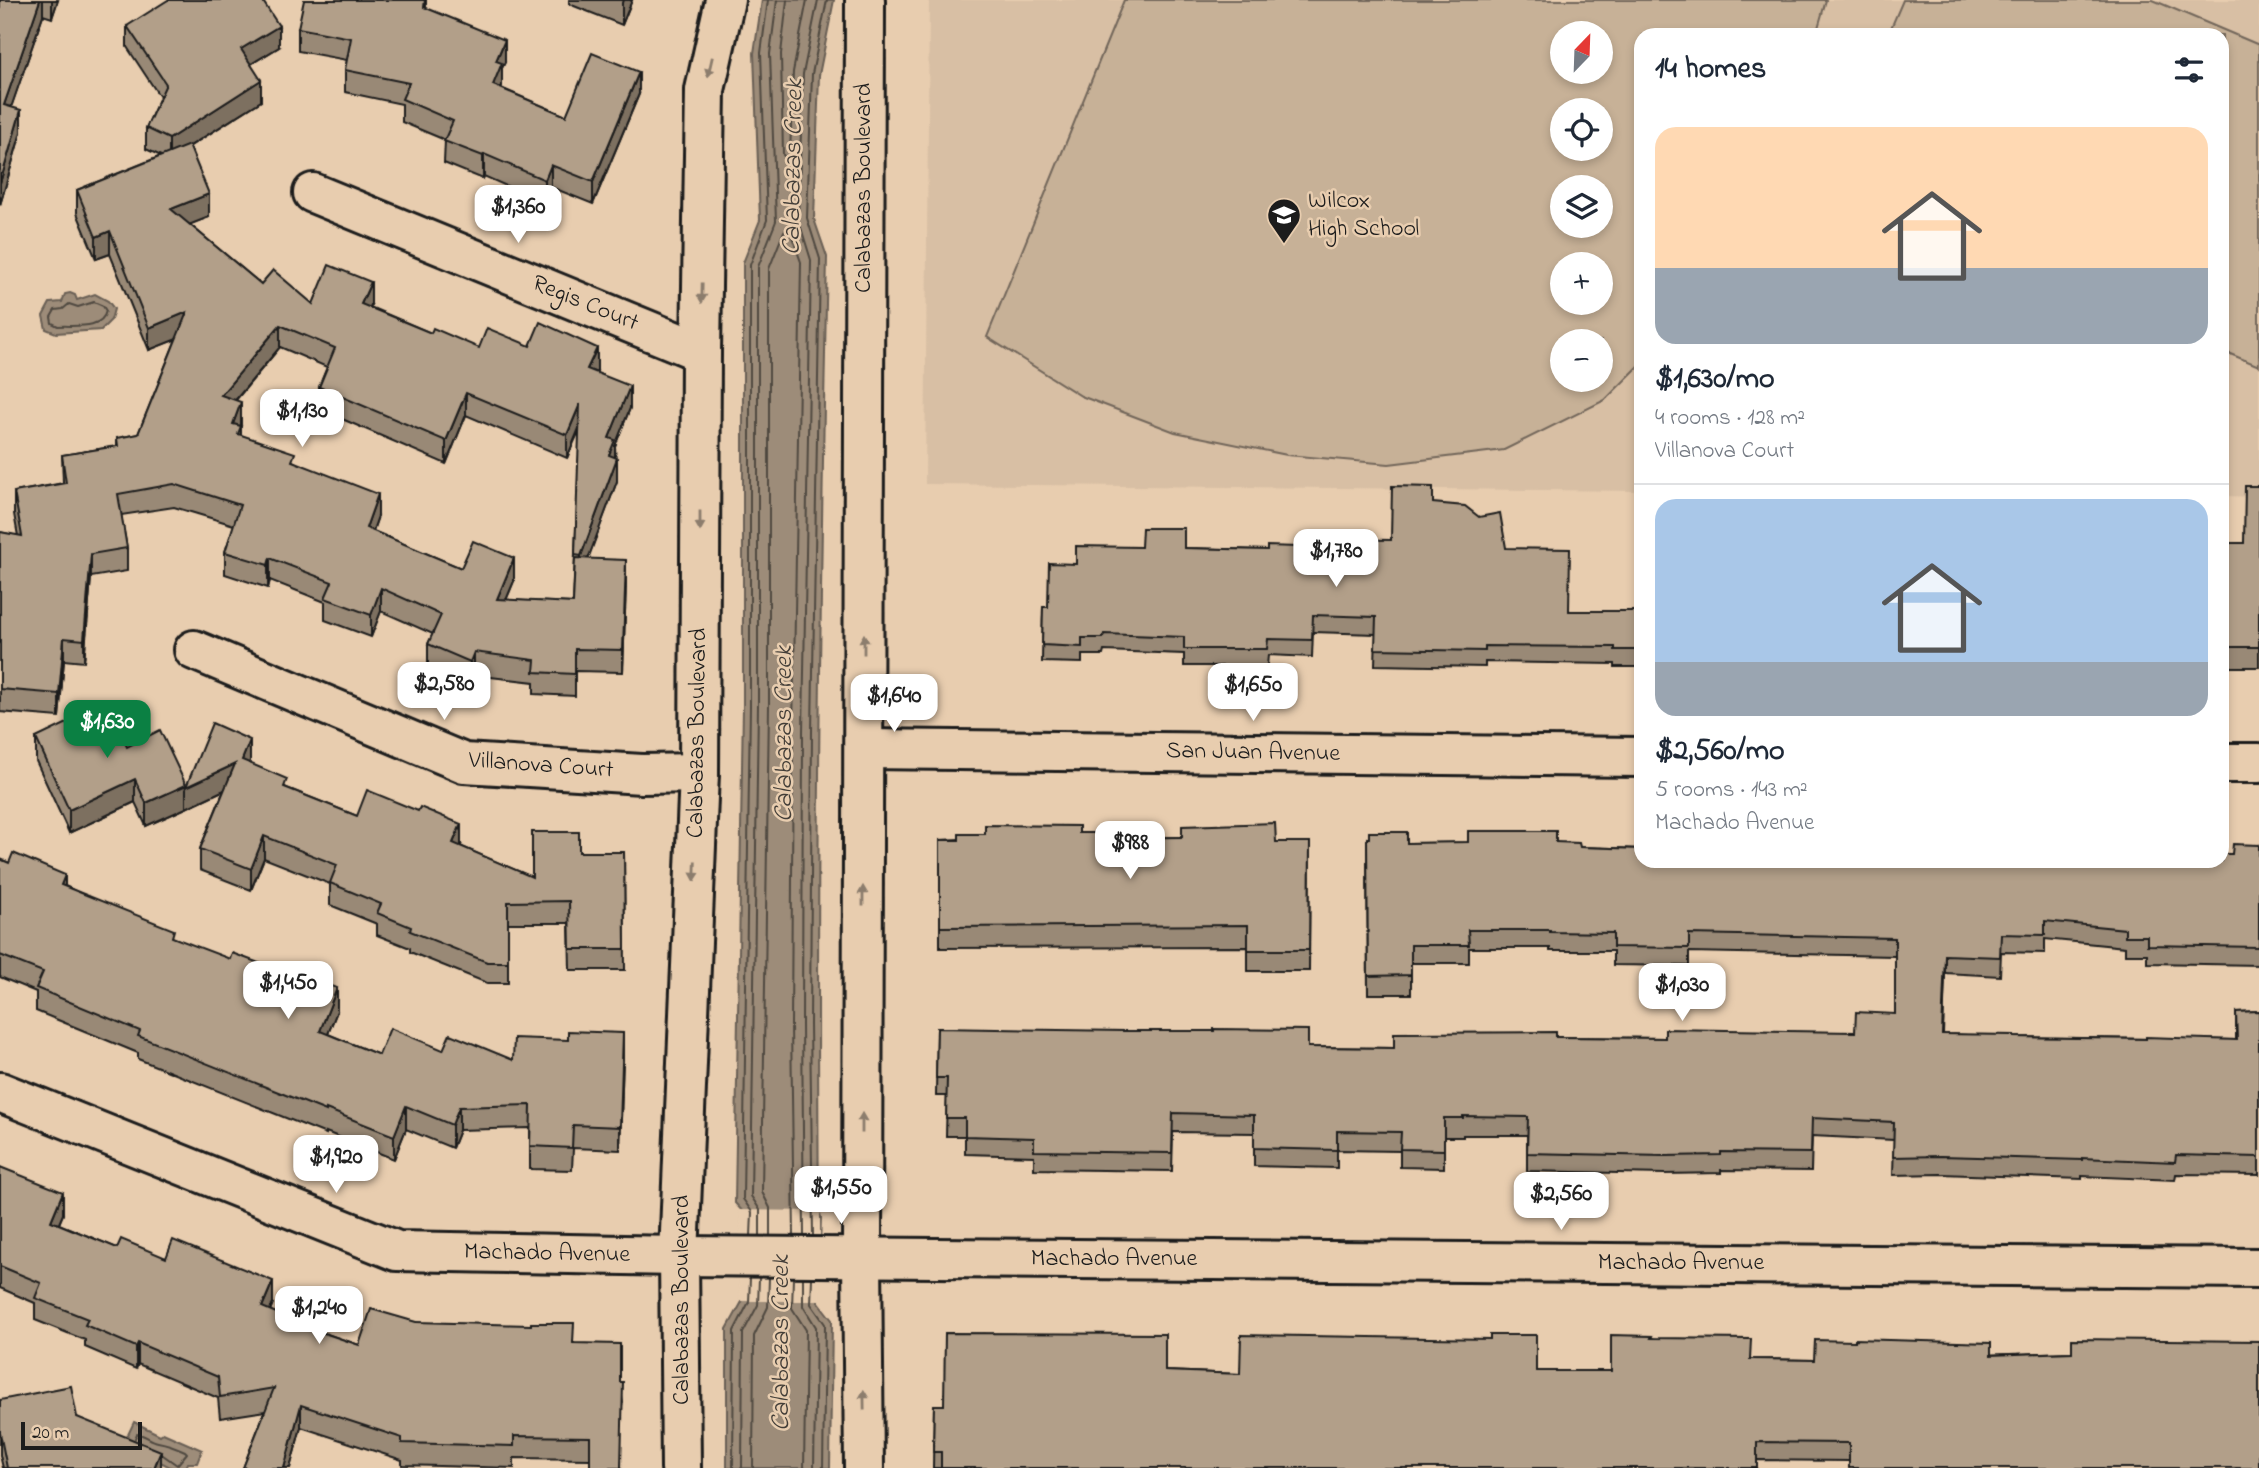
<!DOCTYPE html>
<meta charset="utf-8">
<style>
:root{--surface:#fff;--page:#f2f2f3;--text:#1f2937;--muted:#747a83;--line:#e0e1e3;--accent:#0b8043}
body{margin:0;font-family:"Indie Flower",sans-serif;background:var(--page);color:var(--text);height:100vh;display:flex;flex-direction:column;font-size:26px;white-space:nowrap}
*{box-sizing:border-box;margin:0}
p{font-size:23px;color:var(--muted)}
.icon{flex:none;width:38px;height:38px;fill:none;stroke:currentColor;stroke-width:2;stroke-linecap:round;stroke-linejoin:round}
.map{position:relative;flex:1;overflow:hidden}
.details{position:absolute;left:1634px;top:28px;width:595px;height:840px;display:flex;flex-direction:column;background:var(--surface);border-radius:21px;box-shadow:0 4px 10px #0003}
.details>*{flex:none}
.needle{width:46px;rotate:23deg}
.buttons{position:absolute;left:1550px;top:21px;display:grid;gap:14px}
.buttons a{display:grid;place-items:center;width:63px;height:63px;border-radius:50%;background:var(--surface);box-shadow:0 4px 10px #0003;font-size:35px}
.scale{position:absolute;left:21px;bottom:18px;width:121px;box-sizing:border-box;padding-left:7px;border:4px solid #1c1c1c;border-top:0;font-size:19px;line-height:24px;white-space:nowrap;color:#1c1c1c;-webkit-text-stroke:5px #e8cdaf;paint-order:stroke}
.price{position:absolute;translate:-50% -60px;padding:0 16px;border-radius:14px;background:#fff;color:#222;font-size:23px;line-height:46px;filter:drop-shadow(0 2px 4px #0008)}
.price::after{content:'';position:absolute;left:50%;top:42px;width:21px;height:16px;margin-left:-10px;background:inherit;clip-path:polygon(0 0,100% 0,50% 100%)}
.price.on{background:var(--accent);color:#fff}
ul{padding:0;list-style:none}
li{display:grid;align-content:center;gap:14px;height:371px;padding:0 21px}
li+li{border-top:2px solid var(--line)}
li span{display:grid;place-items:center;height:217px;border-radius:21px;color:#555}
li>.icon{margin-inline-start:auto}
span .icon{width:126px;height:126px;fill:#fffc;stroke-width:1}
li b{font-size:30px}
h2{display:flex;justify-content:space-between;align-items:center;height:84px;padding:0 21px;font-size:30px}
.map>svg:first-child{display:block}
.built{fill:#d8bfa4;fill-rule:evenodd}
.green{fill:#c7b197;stroke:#72665a;stroke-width:2;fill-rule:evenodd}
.water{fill:#9d8c79;stroke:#695f54;stroke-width:2}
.pier{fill:#e8cdaf}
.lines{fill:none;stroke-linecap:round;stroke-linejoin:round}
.shore{stroke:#504941;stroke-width:2}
.minor-casing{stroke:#1c1c1c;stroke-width:44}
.minor{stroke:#e8cdaf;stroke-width:38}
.wall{fill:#998976;stroke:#1c1c1c;stroke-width:2;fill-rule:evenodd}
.shaded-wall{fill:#7d6f60;stroke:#1c1c1c;stroke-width:2}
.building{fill:#b29f89;stroke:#1c1c1c;stroke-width:2}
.oneway{fill:#8c7d6d}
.labels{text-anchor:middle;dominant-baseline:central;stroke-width:5;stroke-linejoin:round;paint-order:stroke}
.street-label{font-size:24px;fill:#1c1c1c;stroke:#e8cdaf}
.poi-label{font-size:24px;fill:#1c1c1c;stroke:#e8cdaf;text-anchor:start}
.water-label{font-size:26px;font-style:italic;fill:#433e38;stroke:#e8cdaf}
</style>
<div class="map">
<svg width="2259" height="1468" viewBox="0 0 2259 1468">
<rect width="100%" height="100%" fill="#e8cdaf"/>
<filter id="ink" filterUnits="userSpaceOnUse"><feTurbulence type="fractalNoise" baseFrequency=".0143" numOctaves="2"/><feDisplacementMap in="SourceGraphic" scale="14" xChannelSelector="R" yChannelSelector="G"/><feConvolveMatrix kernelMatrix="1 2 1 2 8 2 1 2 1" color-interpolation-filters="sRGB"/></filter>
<g filter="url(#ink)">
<path class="built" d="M929 0H2259V497L2223 496 2222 35H1642L1641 491 925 484ZM1563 33H1601V72H1563ZM1563 110H1601V149H1563ZM1563 187H1601V226H1563ZM1563 264H1601V303H1563ZM1563 341H1601V380H1563Z"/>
<g class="green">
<path d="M1124 0H1826L1816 35H1642L1641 364 1605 400 1504 450 1389 464 1287 455 1175 432 1081 396 987 337ZM1563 33H1601V72H1563ZM1563 110H1601V149H1563ZM1563 187H1601V226H1563ZM1563 264H1601V303H1563ZM1563 341H1601V380H1563Z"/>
<polygon points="1903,0 2153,0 2259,45 2259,366 2223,351 2222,35 1888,35"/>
</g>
<g class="water">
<path d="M762 0H834L819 75 814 219 827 257C820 576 816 894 819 1213L821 1217 818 1302 832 1320 830 1468H727V1329L743 1300 745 1214 735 1203 743 706V263L760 220 754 53Z"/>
<polygon points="70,293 75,295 77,300 95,294 108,301 114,309 111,320 101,330 56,333 46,329 43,316 50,303 62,302 65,294"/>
<polygon points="134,1422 160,1435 163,1433 202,1450 197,1463 188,1463 186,1468 172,1468 124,1443"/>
</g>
<polygon class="pier" points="739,1210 820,1211 820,1301 739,1301 741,1215"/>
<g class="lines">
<g class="shore">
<polyline points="787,0 781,54 783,155 787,159 790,155 793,72 807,0"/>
<path d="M94 302 103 306 106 311C102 330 74 325 58 326L52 323 51 317 55 310 63 309 69 304 78 307Z"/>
<polyline points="751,1236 752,1212 743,1199 750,706 750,265 767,220 761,53 768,0"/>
<polyline points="760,1236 760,1210 751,1196 758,706 758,267 776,221 770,54 777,0"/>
<polyline points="770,1236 770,1208 762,1192 769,706 769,269 784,231 787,229 790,231 801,262 793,731 791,1025 794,1236"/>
<polyline points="804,1236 802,1025 803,731 811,260 798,218 803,74 818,0"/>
<polyline points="813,1236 810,1025 812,731 820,259 807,218 812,74 827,0"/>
<polyline points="793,1278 792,1308 806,1330 804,1468"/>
<polyline points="803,1278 803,1306 816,1327 814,1468"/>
<polyline points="812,1278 811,1304 825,1324 823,1468"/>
<path d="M135 1438 137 1434C145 1434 150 1441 158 1442 169 1444 174 1446 185 1451L187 1453 177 1465 163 1455"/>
<polyline points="733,1468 734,1331 749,1302 750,1278"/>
<polyline points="742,1468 743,1333 758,1305 759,1278"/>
<polyline points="753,1468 754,1336 768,1307 769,1278"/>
</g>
<g class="minor-casing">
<g id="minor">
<polyline points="313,193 701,352"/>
<polyline points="194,650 464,763 642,774 699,773"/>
<polyline points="864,749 1642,757"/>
<polyline points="2222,763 2259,763"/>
<polyline points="0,1092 397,1251 679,1256 2259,1268"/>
<polyline points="681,1468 679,1256 699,773 701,352 705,90 725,0"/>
<polyline points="864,1468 862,1257 865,0"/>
</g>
</g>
<use href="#minor" class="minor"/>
</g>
<g class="wall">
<polygon points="0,0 58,0 52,18 43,15 11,107 21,132 0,205"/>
<polygon points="426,0 426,8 505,62 502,68 502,86 501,88 566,116 639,94 593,204 551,187 545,203 484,176 483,179 444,163 445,140 402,122 402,104 345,92 345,70 347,60 298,51 298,28"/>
<polygon points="569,0 632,0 622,25 569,4"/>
<path d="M127 26 279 47 251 64 261 101 189 147 209 217 189 224 261 284 313 304 371 305 370 307 431 333 479 348 530 346 597 371 596 373 630 408 615 446 617 481 588 558 626 582 623 672 575 671V696L534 694V682L474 675 470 684 428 667V644L433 634 381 611 371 637 325 620V602L270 580 268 588 225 574V552L234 525 174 507 121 515 127 548V571L91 577 84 662 64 660 59 717 0 712V532L18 536 14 514V492L63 483 62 455 117 446V438L138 434 176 339 149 350 110 254 96 259 77 213V190L161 156 146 149V128L160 97 127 47ZM280 347 327 367 319 387V409L446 464 466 415 567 458 580 429 573 603 506 600 514 581 461 568 373 531 378 516 295 462 241 435V424L236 400Z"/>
<polygon points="2259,486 2259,667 2222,667 2222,543 2244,543"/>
<polygon points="1433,503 1506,548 1570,611 1642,611 1642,667 1615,667 1615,664 1485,662 1485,667 1375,665 1376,634 1313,632 1312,657 1268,655 1267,666 1184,666 1184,654 1104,651 1103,655 1082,655 1082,663 1042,662 1043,607 1048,607 1076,564 1184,548 1267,550 1330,548 1391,540"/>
<polygon points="36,738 127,747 186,808 146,826 135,802 69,833 36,761"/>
<polygon points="250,761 249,763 287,788 357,816 461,845 460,846 532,877 579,852 624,852 625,970 570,970 569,923 508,923 508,983 487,983 410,952 410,948 377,935 377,924 330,905 330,884 264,858 251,890 200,870 200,849 224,790 186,808"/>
<polygon points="1079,833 1102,838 1182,837 1276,842 1310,842 1309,971 1248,971 1248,947 940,948 940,840"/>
<polygon points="1367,838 1407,843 1556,842 1580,847 1642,849 2232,854 2259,845 2259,965 2147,963 2147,954 2125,954 2125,947 2045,939 2045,953 2001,952 2000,976 1945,973 1943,1034 2014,1037 2236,1040 2236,1012 2259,1011 2259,1175 2176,1174 2175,1180 2082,1176 2082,1179 1941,1174 1893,1175 1894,1140 1812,1136 1811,1171 1721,1170 1721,1173 1664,1174 1527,1171 1527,1135 1463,1135 1463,1137 1444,1137 1444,1168 1400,1167 1400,1151 1337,1150 1337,1168 1254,1166 1254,1133 1173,1132 1172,1171 1034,1169 1034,1156 965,1154 965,1136 946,1136 947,1096 936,1096 937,1028 1308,1047 1394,1048 1556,1037 1665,1038 1855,1032 1895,1014 1895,956 1689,952 1689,966 1613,965 1613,951 1550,951 1550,948 1469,948 1469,963 1411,963 1411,994 1368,994"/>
<polygon points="0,859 65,886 174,938 337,1011 328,1034 379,1055 443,1050 513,1060 623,1056 620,1150 573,1148 572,1170 530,1169 530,1128 459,1130 452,1148 406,1129 394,1159 326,1132 326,1134 138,1059 138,1053 36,1011 36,992 0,977"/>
<polygon points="0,1167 63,1214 59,1224 117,1248 273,1303 270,1311 324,1333 359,1345 416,1322 574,1343 620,1382 623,1403 590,1459 514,1458 514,1468 402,1465 402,1460 301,1427 290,1468 243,1468 265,1411 220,1418 218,1398 138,1364 136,1369 85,1347 85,1340 35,1320 35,1303 0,1288"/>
<polygon points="1651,1338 1751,1359 1814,1360 2072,1352 2259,1341 1849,1461 1757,1460 1757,1468 933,1468 934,1405 944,1405 1165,1371 1240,1374 1611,1371"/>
<polygon points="0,1400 77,1417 161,1468 3,1468 0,1455"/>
</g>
<g class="shaded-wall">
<polygon points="40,0 43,0 43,15 4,128 4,105"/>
<polygon points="52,0 58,0 52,18"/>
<polygon points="623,0 632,0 622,25 622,3"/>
<polygon points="279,26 279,47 241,70 241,49"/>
<polygon points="505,40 505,62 502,68 502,86 493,107 493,85 496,61"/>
<polygon points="639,72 639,94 593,204 593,182"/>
<polygon points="261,80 261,101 169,159 169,139"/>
<polygon points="21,110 21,132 0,205 0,183"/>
<polygon points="484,154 484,176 483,179 483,156"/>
<polygon points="551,165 551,187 545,203 545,180"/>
<polygon points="209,194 209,217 171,232 171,209"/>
<polygon points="110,231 110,254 96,259 96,237"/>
<polygon points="371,282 371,305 361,326 361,304"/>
<polygon points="187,312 187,335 149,350 149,328"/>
<polygon points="280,325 280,347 221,417 221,395"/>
<polygon points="597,348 597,371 587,392 587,369"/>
<polygon points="630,386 630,408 615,446 615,462 609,478 609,438"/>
<polygon points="466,393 466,415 446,464 446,441"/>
<polygon points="241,402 241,424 233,446 233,424"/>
<polygon points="580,404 580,426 567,458 567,435"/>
<polygon points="617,458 617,481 581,578 581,556"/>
<polygon points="378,494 378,516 366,550 366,528"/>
<polygon points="91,554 91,577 84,662 84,640"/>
<polygon points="270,558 270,580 268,588 268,565"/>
<polygon points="514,558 514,581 497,622 497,599"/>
<polygon points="626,560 626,582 623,672 623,650"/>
<polygon points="381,588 381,611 371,637 371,615"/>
<polygon points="64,638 64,660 59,717 59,694"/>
<polygon points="474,652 474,675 470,684 470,662"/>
<polygon points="250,740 250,761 242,781 242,760"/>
<polygon points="235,764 235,785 186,808 186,787"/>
<polygon points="135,779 135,802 69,833 69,810"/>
<polygon points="186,785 186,808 146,826 146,803"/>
<polygon points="461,824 461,845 453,864 453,843"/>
<polygon points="264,836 264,858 251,890 251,869"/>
<polygon points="65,875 65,897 61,885"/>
<polygon points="1945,955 1945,973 1942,1052 1942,1034"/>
<polygon points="337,988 337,1011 320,1054 320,1031"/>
<polygon points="623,1033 623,1056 620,1150 620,1127"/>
<polygon points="406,1106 406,1129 394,1159 394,1136"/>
<polygon points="459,1107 459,1130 452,1148 452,1125"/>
<polygon points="63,1192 63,1214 51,1242 51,1221"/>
<polygon points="273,1281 273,1303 262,1329 262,1307"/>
<polygon points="138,1343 138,1364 136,1369 136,1347"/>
<polygon points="301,1405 301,1427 290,1468 284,1468"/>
<polygon points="161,1451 161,1468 154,1468"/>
</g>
<g class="building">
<polygon points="0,0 40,0 4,105 21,110 0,183"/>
<polygon points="168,0 262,0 279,26 241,49 261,80 169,139 146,128 166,84 127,26"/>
<polygon points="304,0 425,0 424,7 505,40 496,61 502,63 493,85 566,116 592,53 639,72 593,182 551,165 545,180 484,154 483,156 444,141 453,121 402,99 409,83 345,70 351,38 298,28"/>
<polygon points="189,145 209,194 171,209 261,284 273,270 313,304 329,265 371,282 361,304 431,333 433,328 479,348 487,328 530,346 540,322 597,348 587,369 630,386 609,438 615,440 609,455 617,458 581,556 575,555 580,404 567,435 466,393 446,441 319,387 335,348 280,325 221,395 241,402 233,424 241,426 238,434 295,453 292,461 378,494 366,528 461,568 473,541 514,558 497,599 573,603 575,558 626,560 623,650 575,649 575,674 534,672 535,660 474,652 470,662 428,644 441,615 381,588 371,615 325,598 332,582 270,558 268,565 225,552 240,505 174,484 118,494 127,548 91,554 84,640 64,638 59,694 0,689 0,532 22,536 14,492 66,483 62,455 118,446 117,438 138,434 187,312 149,328 110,231 96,237 77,190"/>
<polygon points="1392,486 1433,487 1433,503 1465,506 1479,517 1500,513 1506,548 1570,549 1569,611 1642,611 1642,650 1615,650 1615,647 1485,646 1485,651 1375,649 1376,617 1313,615 1312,640 1268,639 1267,649 1184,649 1184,637 1104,634 1103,638 1082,638 1082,647 1042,645 1043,607 1048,607 1049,563 1076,564 1076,546 1141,547 1142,528 1184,528 1184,548 1267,550 1267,546 1330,548 1330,539 1391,540"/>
<polygon points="2245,486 2259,486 2259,647 2222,647 2222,543 2244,543"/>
<polygon points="107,704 127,747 160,730 186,785 146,803 135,779 69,810 36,738"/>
<polygon points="212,723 250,740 242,760 287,779 284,787 357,816 367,790 418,811 420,807 461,824 453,843 532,877 532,832 579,832 579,852 624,852 625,949 570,949 569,901 508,902 508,962 487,962 410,931 411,927 377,913 381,904 330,883 337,865 264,836 251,869 200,849 235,764 186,787"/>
<polygon points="1275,823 1276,842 1310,842 1309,950 1248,950 1248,925 940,927 940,840 959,840 959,834 985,834 985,825 1079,826 1079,833 1102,833 1102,838 1182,837 1182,826"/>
<polygon points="1468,831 1556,831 1556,842 1579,843 1580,847 1642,849 1642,861 2222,861 2222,854 2232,854 2233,844 2259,845 2259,947 2147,945 2147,936 2125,936 2125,929 2045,921 2045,935 2001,934 2000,957 1945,955 1942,1034 2014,1035 2014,1037 2146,1039 2146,1037 2237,1040 2236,1012 2259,1011 2259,1157 2176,1155 2175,1162 2082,1158 2082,1160 1941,1156 1893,1157 1894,1122 1812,1118 1811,1153 1721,1152 1721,1155 1664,1156 1527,1153 1528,1117 1463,1116 1463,1118 1444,1118 1444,1150 1400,1149 1401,1132 1337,1131 1337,1150 1254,1148 1254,1115 1173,1113 1172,1153 1034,1151 1034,1138 965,1136 965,1118 946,1118 947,1078 936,1078 937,1028 1125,1031 1214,1031 1214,1029 1308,1030 1308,1047 1394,1048 1394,1033 1556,1032 1556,1037 1665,1038 1665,1029 1855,1032 1856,1012 1895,1014 1895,938 1689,934 1689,948 1613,947 1613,933 1550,932 1550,930 1468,930 1469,945 1411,945 1411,975 1368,976 1367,838 1369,838 1369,832 1407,832 1407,843 1468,842"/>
<polygon points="13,853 65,875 61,885 174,930 172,937 230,959 232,953 283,972 285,967 337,988 320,1031 379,1055 390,1028 443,1050 450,1034 513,1060 514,1038 568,1040 568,1031 623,1033 620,1127 573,1125 572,1148 530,1146 531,1105 459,1107 452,1125 406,1106 394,1136 326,1109 326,1111 138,1036 140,1031 36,988 43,972 0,955 0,859 9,863"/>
<polygon points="0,1167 63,1192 51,1221 117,1248 121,1239 166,1258 173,1240 273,1281 262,1307 324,1333 359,1345 371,1309 416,1322 531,1325 531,1323 574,1323 573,1343 620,1344 620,1382 623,1382 621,1468 590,1468 590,1437 514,1436 514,1446 402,1443 402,1438 301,1405 284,1468 243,1468 274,1388 220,1397 218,1377 138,1343 136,1347 85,1325 88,1319 35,1298 41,1283 0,1266"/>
<polygon points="945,1333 1165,1334 1165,1371 1240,1374 1241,1335 1490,1339 1490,1335 1536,1335 1536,1371 1611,1371 1611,1335 1652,1336 1651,1338 1751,1339 1750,1359 1814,1360 1815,1340 1855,1341 1855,1339 1991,1343 1991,1355 2072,1352 2072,1339 2259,1341 2259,1468 1849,1468 1849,1443 1757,1442 1757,1468 941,1468 941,1452 933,1452 934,1405 944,1405"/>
<polygon points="71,1386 77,1417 161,1451 154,1468 7,1468 0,1433 0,1400"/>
</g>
<defs><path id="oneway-solid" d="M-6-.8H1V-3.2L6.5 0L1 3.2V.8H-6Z" transform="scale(1.75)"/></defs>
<g class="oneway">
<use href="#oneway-solid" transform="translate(710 67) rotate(103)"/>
<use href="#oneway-solid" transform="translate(702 293) rotate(91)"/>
<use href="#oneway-solid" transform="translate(700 521) rotate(90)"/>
<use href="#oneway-solid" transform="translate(864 644) rotate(-90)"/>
<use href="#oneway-solid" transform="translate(695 871) rotate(92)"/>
<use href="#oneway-solid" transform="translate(863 896) rotate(-90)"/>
<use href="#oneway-solid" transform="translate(862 1123) rotate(-90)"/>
<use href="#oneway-solid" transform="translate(864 1400) rotate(-91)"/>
</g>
</g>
<defs>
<g id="school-pin" transform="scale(1.75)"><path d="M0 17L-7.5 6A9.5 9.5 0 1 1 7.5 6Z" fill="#1c1c1c" stroke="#e8cdaf"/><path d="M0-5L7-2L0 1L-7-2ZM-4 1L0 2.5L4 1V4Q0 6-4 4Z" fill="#fff"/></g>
</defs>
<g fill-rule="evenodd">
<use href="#school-pin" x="1284" y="215"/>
</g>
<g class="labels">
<g class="street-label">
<text transform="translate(864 188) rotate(-90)">Calabazas Boulevard</text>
<text transform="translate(585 304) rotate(22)">Regis Court</text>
<text transform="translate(698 733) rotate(-89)">Calabazas Boulevard</text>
<text transform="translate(1253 753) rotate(1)">San Juan Avenue</text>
<text transform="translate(541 766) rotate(4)">Villanova Court</text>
<text transform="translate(547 1254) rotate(1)">Machado Avenue</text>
<text x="1114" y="1259">Machado Avenue</text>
<text x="1681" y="1263">Machado Avenue</text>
<text transform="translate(682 1300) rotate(-90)">Calabazas Boulevard</text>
</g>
<g class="poi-label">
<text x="1308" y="201">Wilcox<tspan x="1308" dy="28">High School</tspan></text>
</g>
<g class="water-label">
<text transform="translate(794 167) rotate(-89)">Calabazas Creek</text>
<text transform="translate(785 734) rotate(-90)">Calabazas Creek</text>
<text transform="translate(782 1343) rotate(-90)">Calabazas Creek</text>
</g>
</g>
</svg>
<div class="buttons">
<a><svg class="needle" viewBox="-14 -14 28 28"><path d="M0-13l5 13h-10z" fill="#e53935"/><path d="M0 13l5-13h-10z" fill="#747a83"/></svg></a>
<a><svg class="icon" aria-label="locate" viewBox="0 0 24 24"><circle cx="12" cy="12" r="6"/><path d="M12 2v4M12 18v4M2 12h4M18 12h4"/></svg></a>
<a><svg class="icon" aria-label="layers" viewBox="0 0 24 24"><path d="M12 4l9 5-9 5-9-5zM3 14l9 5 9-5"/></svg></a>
<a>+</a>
<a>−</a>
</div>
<div class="scale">20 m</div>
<b class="price" style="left:518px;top:245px">$1,360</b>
<b class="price" style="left:302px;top:449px">$1,130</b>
<b class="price" style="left:1336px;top:589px">$1,780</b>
<b class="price" style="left:444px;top:722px">$2,580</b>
<b class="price" style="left:1253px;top:723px">$1,650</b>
<b class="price" style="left:894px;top:734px">$1,640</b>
<b class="price on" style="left:107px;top:760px">$1,630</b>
<b class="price" style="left:1130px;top:881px">$988</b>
<b class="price" style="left:288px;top:1021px">$1,450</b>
<b class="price" style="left:1682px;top:1023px">$1,030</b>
<b class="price" style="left:336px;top:1195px">$1,920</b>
<b class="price" style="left:841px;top:1226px">$1,550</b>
<b class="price" style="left:1561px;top:1232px">$2,560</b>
<b class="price" style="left:319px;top:1346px">$1,240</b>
<section class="details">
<h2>14 homes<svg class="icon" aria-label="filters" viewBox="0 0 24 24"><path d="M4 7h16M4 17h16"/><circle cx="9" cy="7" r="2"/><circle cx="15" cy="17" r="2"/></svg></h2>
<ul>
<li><span style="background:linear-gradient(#ffd9b3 65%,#9aa5b1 0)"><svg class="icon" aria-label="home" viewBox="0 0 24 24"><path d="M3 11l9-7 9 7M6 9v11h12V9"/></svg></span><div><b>$1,630/mo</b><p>4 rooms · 128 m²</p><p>Villanova Court</p></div></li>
<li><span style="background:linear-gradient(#a9c7e8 75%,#9aa5b1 0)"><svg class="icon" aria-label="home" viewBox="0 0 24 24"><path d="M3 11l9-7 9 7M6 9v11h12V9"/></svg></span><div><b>$2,560/mo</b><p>5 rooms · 143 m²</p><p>Machado Avenue</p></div></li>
</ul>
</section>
</div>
